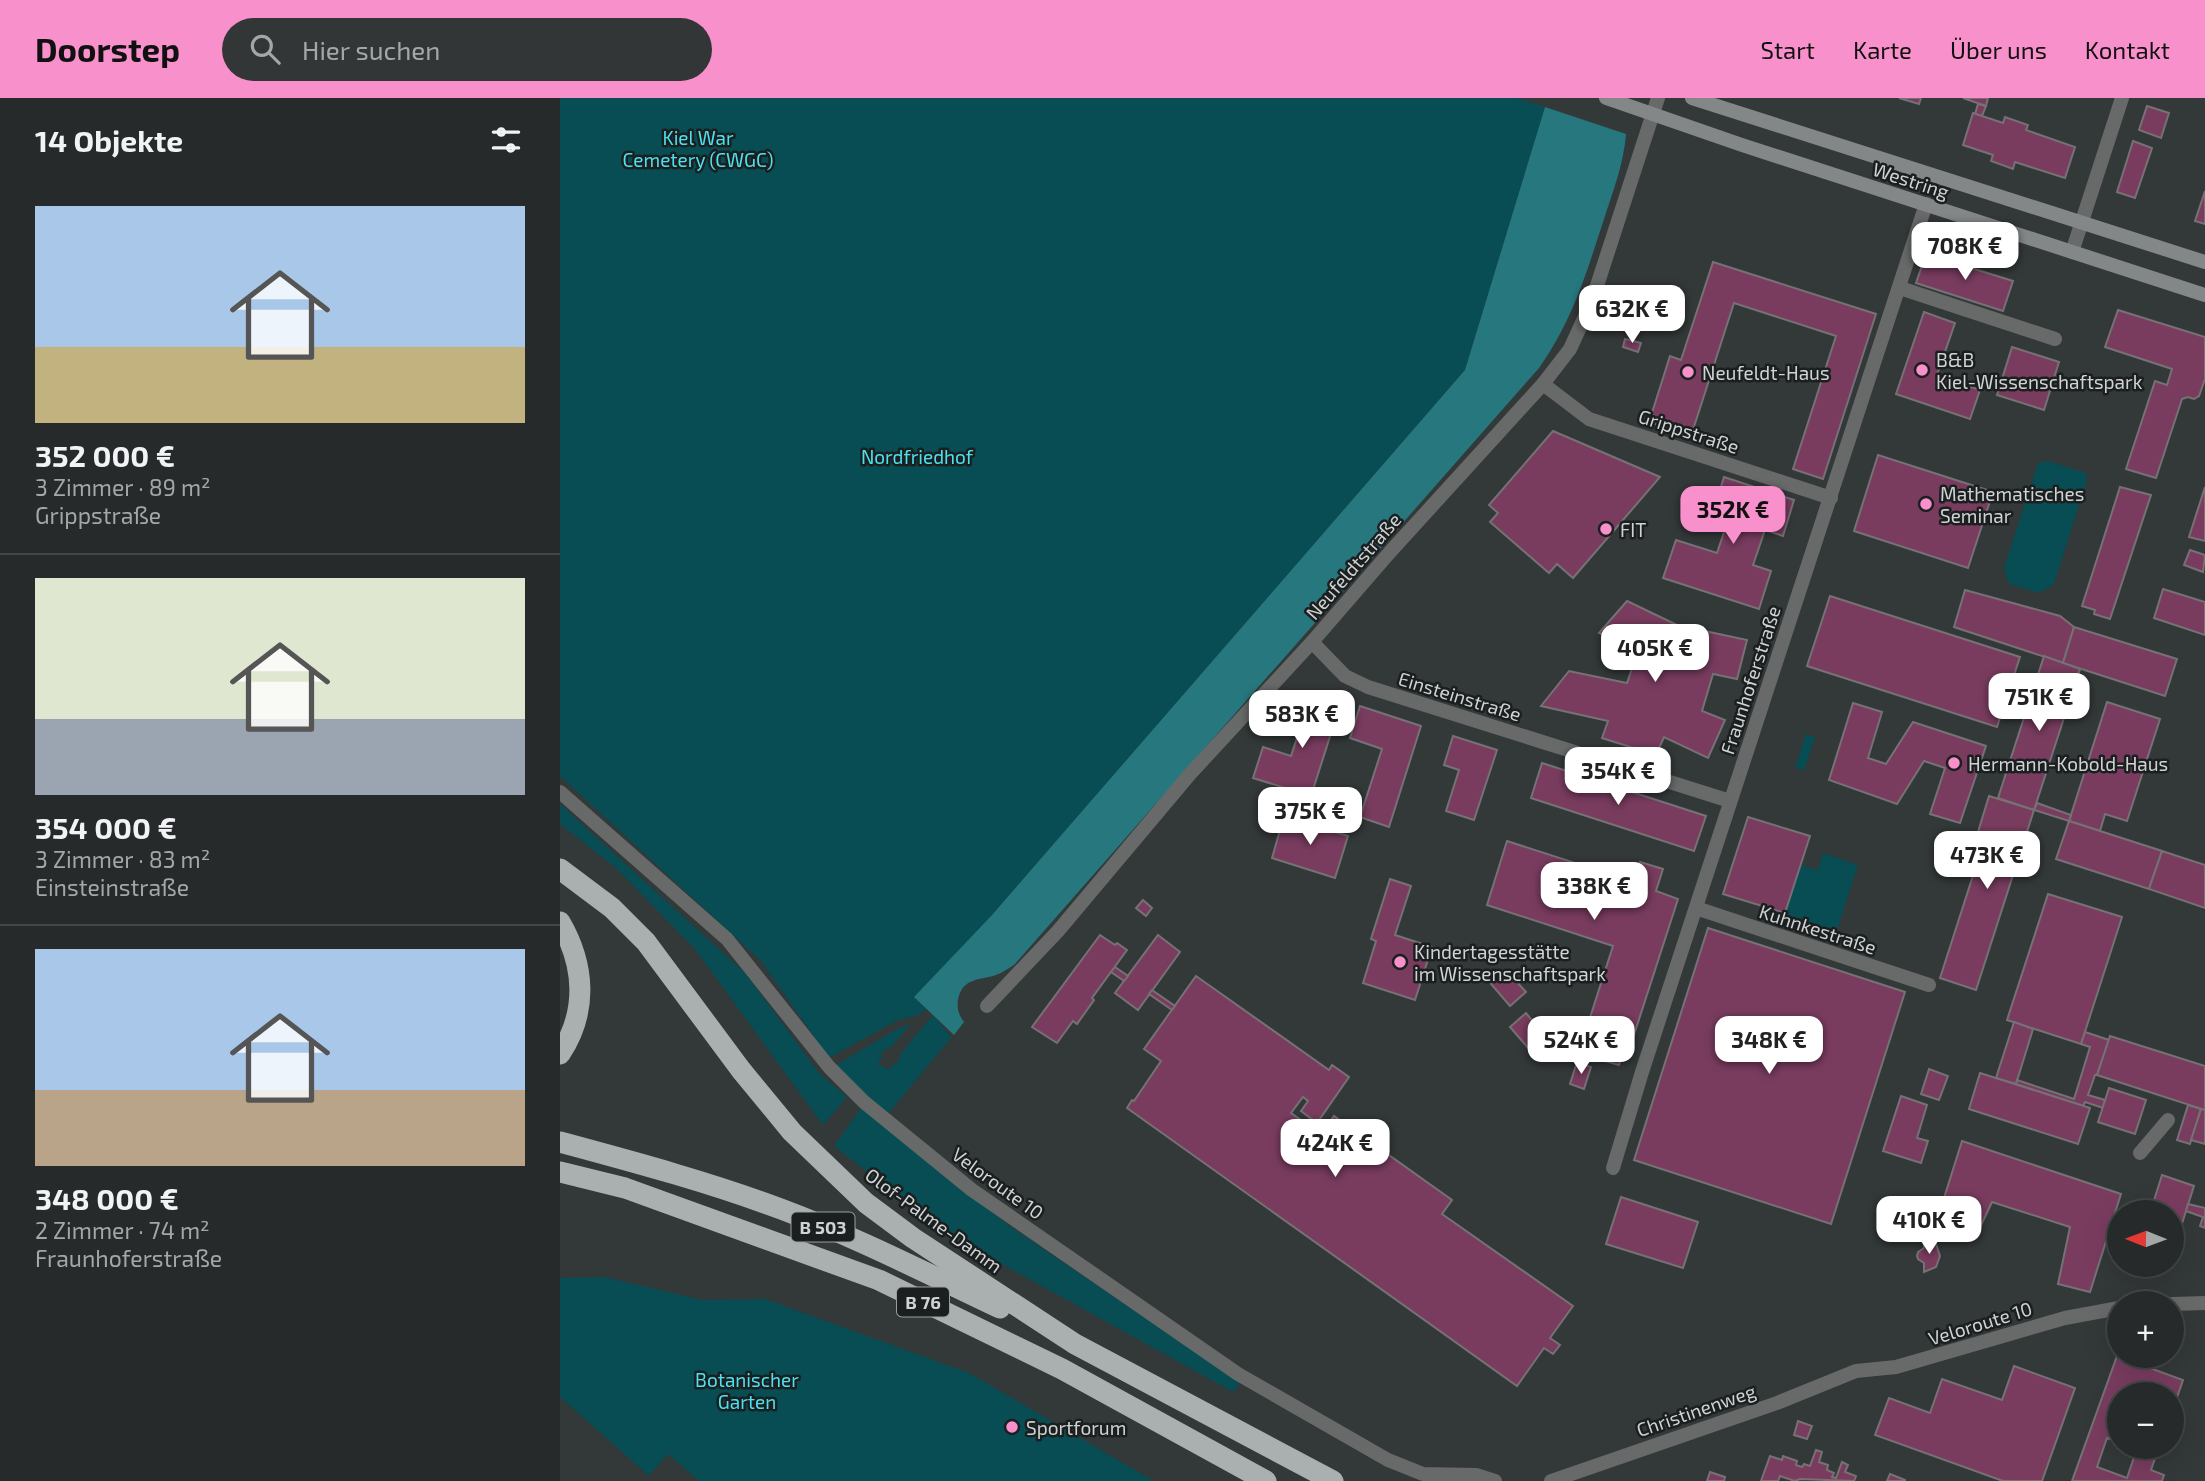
<!DOCTYPE html>
<html lang="de">
<meta charset="utf-8">
<style>
:root{--surface:#262a2a;--page:#323636;--text:#f1f3f6;--muted:#a4a7a8;--line:#424647;--accent:#f890cb}
body{margin:0;font-family:"Exo 2",sans-serif;background:var(--page);color:var(--text);height:100vh;display:flex;flex-direction:column;font-size:26px;white-space:nowrap}
*{box-sizing:border-box;margin:0}
p{font-size:23px;color:var(--muted)}
.icon{flex:none;width:38px;height:38px;fill:none;stroke:currentColor;stroke-width:2;stroke-linecap:round;stroke-linejoin:round}
.map{position:relative;flex:1;overflow:hidden}
.panel{display:flex;flex-direction:column;background:var(--surface);width:560px}
.panel>*{flex:none}
.needle{width:46px;rotate:271deg}
.fabs{position:absolute;left:1547px;top:1102px;display:grid;gap:14px}
.fabs a{display:grid;place-items:center;width:77px;height:77px;border-radius:50%;background:var(--surface);box-shadow:0 7px 28px #0002,0 0 0 2px var(--line);font-size:35px}
.price{position:absolute;translate:-50% -60px;padding:0 16px;border-radius:14px;background:#fff;color:#222;font-size:23px;line-height:46px;filter:drop-shadow(0 2px 4px #0008)}
.price::after{content:'';position:absolute;left:50%;top:42px;width:21px;height:16px;margin-left:-10px;background:inherit;clip-path:polygon(0 0,100% 0,50% 100%)}
.price.selected{background:var(--accent);color:#111}
ul{padding:0;list-style:none}
li{display:grid;align-content:center;gap:14px;height:371px;padding:0 35px}
li+li{border-top:2px solid var(--line)}
li span{display:grid;place-items:center;height:217px;border-radius:0px;color:#555}
li>.icon{margin-inline-start:auto}
span .icon{width:126px;height:126px;fill:#fffc;stroke-width:1}
li b{font-size:30px}
h2{display:flex;justify-content:space-between;align-items:center;height:84px;padding:0 35px;font-size:30px}
header{display:flex;align-items:center;gap:42px;box-sizing:border-box;height:98px;padding:0 35px;background:var(--accent);color:#111}
header strong{font-size:33px}
nav{display:flex;gap:38px;margin-inline-start:auto;font-size:24px}
.search{width:490px;height:63px;background:var(--page);display:flex;align-items:center;gap:18px;box-sizing:border-box;padding:0 24px;border-radius:38px;color:var(--muted);font-size:26px}
main{display:flex;flex:1;min-height:0}
.map>svg:first-child{display:block}
.green{fill:#074d53}
.forest{fill:#27777f}
.building{fill:#793c5f;stroke:#767174;stroke-width:2}
.lines{fill:none;stroke-linecap:round;stroke-linejoin:round}
.street{stroke:#686a6a;stroke-width:14}
.secondary{stroke:#838787;stroke-width:14}
.highway{stroke:#aab0b0;stroke-width:21}
.poi-dot{fill:#f890cb;stroke:#1c1f1f;stroke-width:2.5}
.labels{text-anchor:middle;dominant-baseline:central;stroke-width:5;stroke-linejoin:round;paint-order:stroke}
.shield{fill:#1c1f1f;stroke:#9a9d9e;stroke-width:2}
.shield-label{font-size:18px;font-weight:bold;fill:#d0d3d4}
.park-label{font-size:19px;fill:#4ae2f0;stroke:#1c1f1f}
.street-label{font-size:19px;fill:#d0d3d4;stroke:#1c1f1f}
.poi-label{font-size:19px;fill:#d0d3d4;stroke:#1c1f1f;text-anchor:start}
</style>
<header>
<strong>Doorstep</strong>
<div class="search"><svg class="icon" aria-label="search" viewBox="0 0 24 24"><circle cx="10" cy="10" r="6"/><path d="M15 15l6 6"/></svg>Hier suchen</div>
<nav><a>Start</a><a>Karte</a><a>Über uns</a><a>Kontakt</a></nav>
</header>
<main>
<section class="panel">
<h2>14 Objekte<svg class="icon" aria-label="filters" viewBox="0 0 24 24"><path d="M4 7h16M4 17h16"/><circle cx="9" cy="7" r="2"/><circle cx="15" cy="17" r="2"/></svg></h2>
<ul>
<li><span style="background:linear-gradient(#a9c7e8 65%,#c2b280 0)"><svg class="icon" aria-label="home" viewBox="0 0 24 24"><path d="M3 11l9-7 9 7M6 9v11h12V9"/></svg></span><div><b>352 000 €</b><p>3 Zimmer · 89 m²</p><p>Grippstraße</p></div></li>
<li><span style="background:linear-gradient(#dfe7d0 65%,#9aa5b1 0)"><svg class="icon" aria-label="home" viewBox="0 0 24 24"><path d="M3 11l9-7 9 7M6 9v11h12V9"/></svg></span><div><b>354 000 €</b><p>3 Zimmer · 83 m²</p><p>Einsteinstraße</p></div></li>
<li><span style="background:linear-gradient(#a9c7e8 65%,#b9a48a 0)"><svg class="icon" aria-label="home" viewBox="0 0 24 24"><path d="M3 11l9-7 9 7M6 9v11h12V9"/></svg></span><div><b>348 000 €</b><p>2 Zimmer · 74 m²</p><p>Fraunhoferstraße</p></div></li>
</ul>
</section>
<div class="map">
<svg width="1645" height="1383" viewBox="0 0 1645 1383">
<rect width="100%" height="100%" fill="#333838"/>
<g class="green">
<polygon points="0,0 957,0 985,9 905,272 432,817 355,899 367,911 358,917 336,923 269,960 201,863 0,678"/>
<polygon points="1488,363 1526,375 1527,382 1494,486 1479,495 1449,486 1444,470 1478,365"/>
<polygon points="1246,636 1255,639 1244,673 1235,669"/>
<polygon points="0,706 186,876 259,975 287,999 263,1027 135,851 57,771 0,726"/>
<polygon points="1263,755 1298,767 1276,835 1224,819 1241,767 1258,772"/>
<polygon points="373,917 391,939 390,941 328,1016 325,1016 276,967 337,931 351,926 332,948 322,954 322,959 318,965 328,972 333,966 337,966 341,955"/>
<polygon points="301,1010 447,1126 680,1285 673,1294 404,1145 335,1096 274,1048"/>
<polygon points="45,1179 142,1202 205,1201 409,1275 594,1383 139,1383 108,1356 89,1378 0,1299 0,1180"/>
</g>
<path class="forest" d="M985 9 1066 36C1064 65 1053 93 1044 121 1026 176 1013 222 979 270L454 867C447 871 441 876 433 878 417 882 402 881 398 902 397 910 398 916 404 924L394 937 354 899 432 817 905 272Z"/>
<g class="building">
<polygon points="1339,0 1361,0 1359,6"/>
<polygon points="1403,0 1428,0 1426,8"/>
<polygon points="1418,6 1426,8 1422,18 1415,16"/>
<polygon points="1587,8 1609,15 1601,40 1579,32"/>
<polygon points="1413,15 1443,25 1445,19 1468,27 1466,32 1515,49 1505,80 1455,64 1453,71 1431,63 1433,57 1403,47"/>
<polygon points="1573,43 1592,50 1575,100 1557,94"/>
<polygon points="1645,93 1645,126 1635,123"/>
<polygon points="1366,156 1453,183 1443,213 1356,185"/>
<polygon points="1153,164 1316,216 1263,381 1233,371 1276,238 1174,205 1131,338 1089,324 1110,258 1121,262"/>
<polygon points="1558,212 1645,239 1645,281 1639,298 1634,301 1628,299 1622,301 1596,380 1566,371 1595,283 1607,287 1612,271 1545,249"/>
<polygon points="1364,214 1395,225 1377,277 1420,292 1410,321 1336,296"/>
<polygon points="1065,241 1081,245 1078,254 1063,249"/>
<polygon points="1452,249 1499,264 1484,312 1437,297"/>
<polygon points="993,333 1100,379 1013,480 997,466 989,475 930,424 938,415 929,407"/>
<polygon points="1318,357 1433,394 1408,470 1294,433"/>
<polygon points="1164,379 1234,402 1223,438 1205,432 1193,467 1211,473 1199,511 1103,480 1116,442 1157,455 1168,422 1152,417"/>
<polygon points="1560,389 1591,397 1550,521 1534,516 1535,512 1522,508"/>
<polygon points="1645,389 1645,443 1629,439"/>
<polygon points="1630,452 1645,457 1643,474 1624,467"/>
<polygon points="1603,491 1645,504 1645,537 1594,520"/>
<polygon points="1405,492 1500,518 1514,529 1503,565 1394,529"/>
<polygon points="1270,498 1460,559 1437,629 1247,568"/>
<polygon points="1067,503 1117,527 1187,542 1177,581 1153,576 1142,613 1165,622 1148,660 1104,639 1096,657 1042,640 1048,623 981,608 1009,573 1067,585 1078,553 1039,535"/>
<polygon points="1514,529 1617,561 1605,598 1503,565"/>
<polygon points="1484,558 1520,571 1474,712 1438,700"/>
<polygon points="752,594 781,604 751,698 693,680 703,649 731,658"/>
<polygon points="1547,604 1600,621 1567,723 1545,716 1540,733 1509,723"/>
<polygon points="1293,605 1322,614 1308,660 1326,666 1353,624 1426,648 1400,725 1370,716 1385,670 1364,663 1337,706 1269,682"/>
<polygon points="800,608 861,628 829,729 800,719 822,651 790,640"/>
<polygon points="893,638 937,652 914,722 886,713 899,672 884,667"/>
<polygon points="982,665 1146,718 1134,753 971,700"/>
<polygon points="1429,698 1474,712 1416,892 1380,880 1426,737 1418,734"/>
<polygon points="1477,705 1511,717 1509,723 1474,712"/>
<polygon points="724,718 788,738 775,780 712,760"/>
<polygon points="1188,719 1250,738 1225,815 1163,796"/>
<polygon points="1509,723 1602,753 1589,791 1496,761"/>
<polygon points="947,743 1074,784 1080,764 1103,771 1096,793 1118,801 1072,943 1027,929 1053,848 927,807"/>
<polygon points="1602,753 1645,767 1645,810 1589,791"/>
<polygon points="830,781 851,788 835,837 872,849 855,902 803,885 816,843 811,841"/>
<polygon points="1488,796 1562,819 1521,946 1447,922"/>
<polygon points="583,802 592,810 586,818 576,810"/>
<polygon points="1148,830 1345,894 1271,1126 1074,1062"/>
<polygon points="540,837 555,847 557,845 567,852 532,900 534,902 517,926 513,923 497,945 472,929"/>
<polygon points="598,837 620,854 578,912 555,895"/>
<polygon points="555,869 568,878 564,883 551,874"/>
<polygon points="947,873 966,894 950,908 931,886"/>
<polygon points="636,878 769,972 772,967 789,979 757,1025 741,1013 748,1003 743,999 731,1015 761,1036 774,1018 892,1102 882,1116 1013,1208 990,1240 1000,1247 993,1256 984,1250 957,1288 567,1010 572,1002 574,1003 601,963 584,951"/>
<polygon points="592,892 615,908 612,912 589,896"/>
<polygon points="966,915 984,937 969,951 950,929"/>
<polygon points="1454,924 1473,931 1456,986 1436,980"/>
<polygon points="1525,934 1549,942 1537,977 1535,977 1528,997 1545,1002 1543,1010 1525,1004 1523,1008 1456,986 1457,982 1514,1001 1530,949 1521,946"/>
<polygon points="1550,938 1645,968 1645,1012 1537,977"/>
<polygon points="1049,952 1062,957 1059,967 1045,963"/>
<polygon points="1017,964 1031,969 1024,991 1010,986"/>
<polygon points="1369,971 1388,978 1379,1002 1361,996"/>
<polygon points="1420,975 1530,1010 1518,1046 1409,1011"/>
<polygon points="1549,990 1586,1002 1575,1036 1538,1024"/>
<polygon points="1341,998 1367,1007 1357,1040 1368,1043 1361,1065 1323,1053"/>
<polygon points="1628,1007 1641,1011 1630,1046 1617,1042"/>
<polygon points="1641,1011 1645,1012 1645,1046 1631,1042"/>
<polygon points="1402,1043 1561,1096 1530,1194 1498,1186 1510,1129 1432,1104 1417,1136 1378,1119"/>
<polygon points="1602,1077 1634,1088 1612,1157 1612,1115 1590,1115"/>
<polygon points="1061,1099 1138,1124 1123,1170 1046,1146"/>
<polygon points="1628,1106 1645,1110 1645,1130 1640,1128 1643,1119 1626,1113"/>
<polygon points="1364,1141 1376,1146 1380,1158 1376,1169 1364,1174 1364,1165 1358,1161 1357,1158 1358,1154 1364,1150"/>
<polygon points="1557,1258 1623,1282 1612,1314 1612,1297 1581,1297 1566,1291 1565,1297 1559,1297 1559,1344 1547,1340 1537,1369 1567,1380 1577,1350 1574,1349 1599,1349 1591,1372 1604,1377 1602,1383 1512,1383"/>
<polygon points="1454,1268 1515,1290 1482,1383 1443,1383 1315,1337 1329,1300 1370,1315 1382,1281 1442,1302"/>
<polygon points="1238,1323 1252,1328 1247,1341 1234,1337"/>
<polygon points="1256,1352 1262,1354 1259,1364 1268,1367 1267,1372 1274,1375 1272,1379 1276,1380 1282,1364 1288,1367 1285,1374 1296,1378 1294,1383 1240,1381 1235,1383 1220,1378 1218,1383 1201,1383 1210,1358 1222,1362 1223,1358 1237,1363 1236,1367 1242,1369 1244,1366 1250,1368"/>
<polygon points="1150,1374 1165,1379 1164,1383 1147,1383"/>
<polygon points="1330,1376 1345,1382 1345,1383 1327,1383"/>
</g>
<g class="lines">
<g class="street">
<polyline points="1512,154 1562,0"/>
<polyline points="1340,190 1495,241"/>
<polyline points="983,286 1029,321 1271,400"/>
<polyline points="752,544 785,578 808,589 1170,703"/>
<polyline points="0,694 167,841 269,969 304,1004 412,1092 678,1276 828,1362 863,1376 916,1377 935,1383"/>
<polyline points="1136,810 1369,887"/>
<polyline points="427,908 498,833 630,676 752,544 830,454 983,286 1010,251 1032,203 1098,0"/>
<polyline points="1580,1055 1608,1022"/>
<polyline points="1053,1070 1082,974 1366,106"/>
<polyline points="1612,1206 1645,1205"/>
<polyline points="991,1383 1217,1305 1296,1273 1336,1269 1505,1220 1559,1210"/>
</g>
<g class="secondary">
<polyline points="1046,0 1182,47 1645,197"/>
<polyline points="1132,0 1645,164"/>
</g>
<g class="highway">
<polyline points="0,771 52,810 86,844 181,972 232,1034 306,1105 353,1140 515,1246 773,1383"/>
<path d="M0 824C25 867 28 914 0 956"/>
<path d="M0 1044C74 1064 149 1084 221 1111 296 1139 368 1176 440 1210"/>
<polyline points="0,1074 65,1090 319,1182 502,1271 706,1383"/>
</g>
</g>
<g class="poi-dot">
<circle cx="1362" cy="272" r="7"/>
<circle cx="1128" cy="274" r="7"/>
<circle cx="1366" cy="406" r="7"/>
<circle cx="1046" cy="431" r="7"/>
<circle cx="1394" cy="665" r="7"/>
<circle cx="840" cy="864" r="7"/>
<circle cx="452" cy="1329" r="7"/>
</g>
<g class="labels">
<g class="shield">
<rect x="231.5" y="1114.5" width="63" height="29" rx="5"/>
<rect x="337" y="1189.5" width="52" height="29" rx="5"/>
</g>
<g class="shield-label">
<text x="263" y="1129">B 503</text>
<text x="363" y="1204">B 76</text>
</g>
<g class="park-label">
<text x="138" y="39">Kiel War<tspan x="138" dy="22">Cemetery (CWGC)</tspan></text>
<text x="357" y="358">Nordfriedhof</text>
<text x="187" y="1281">Botanischer<tspan x="187" dy="22">Garten</tspan></text>
</g>
<g class="street-label">
<text transform="translate(1351 82) rotate(18)">Westring</text>
<text transform="translate(1129 333) rotate(18)">Grippstraße</text>
<text transform="translate(793 468) rotate(-49)">Neufeldtstraße</text>
<text transform="translate(1190 582) rotate(-72)">Fraunhoferstraße</text>
<text transform="translate(900 598) rotate(17)">Einsteinstraße</text>
<text transform="translate(1258 831) rotate(18)">Kuhnkestraße</text>
<text transform="translate(438 1085) rotate(36)">Veloroute 10</text>
<text transform="translate(374 1122) rotate(36)">Olof-Palme-Damm</text>
<text transform="translate(1420 1225) rotate(-17)">Veloroute 10</text>
<text transform="translate(1136 1312) rotate(-19)">Christinenweg</text>
</g>
<g class="poi-label">
<text x="1376" y="261">B&amp;B<tspan x="1376" dy="22">Kiel-Wissenschaftspark</tspan></text>
<text x="1142" y="274">Neufeldt-Haus</text>
<text x="1380" y="395">Mathematisches<tspan x="1380" dy="22">Seminar</tspan></text>
<text x="1060" y="431">FIT</text>
<text x="1408" y="665">Hermann-Kobold-Haus</text>
<text x="854" y="853">Kindertagesstätte<tspan x="854" dy="22">im Wissenschaftspark</tspan></text>
<text x="466" y="1329">Sportforum</text>
</g>
</g>
</svg>
<div class="fabs">
<a><svg class="needle" viewBox="-14 -14 28 28"><path d="M0-13l5 13h-10z" fill="#e53935"/><path d="M0 13l5-13h-10z" fill="#a4a7a8"/></svg></a>
<a>+</a>
<a>−</a>
</div>
<b class="price" style="left:1405px;top:184px">708K €</b>
<b class="price" style="left:1072px;top:247px">632K €</b>
<b class="price selected" style="left:1173px;top:448px">352K €</b>
<b class="price" style="left:1095px;top:586px">405K €</b>
<b class="price" style="left:1479px;top:635px">751K €</b>
<b class="price" style="left:742px;top:652px">583K €</b>
<b class="price" style="left:1058px;top:709px">354K €</b>
<b class="price" style="left:750px;top:749px">375K €</b>
<b class="price" style="left:1427px;top:793px">473K €</b>
<b class="price" style="left:1034px;top:824px">338K €</b>
<b class="price" style="left:1021px;top:978px">524K €</b>
<b class="price" style="left:1209px;top:978px">348K €</b>
<b class="price" style="left:775px;top:1081px">424K €</b>
<b class="price" style="left:1369px;top:1158px">410K €</b>
</div>
</main>
